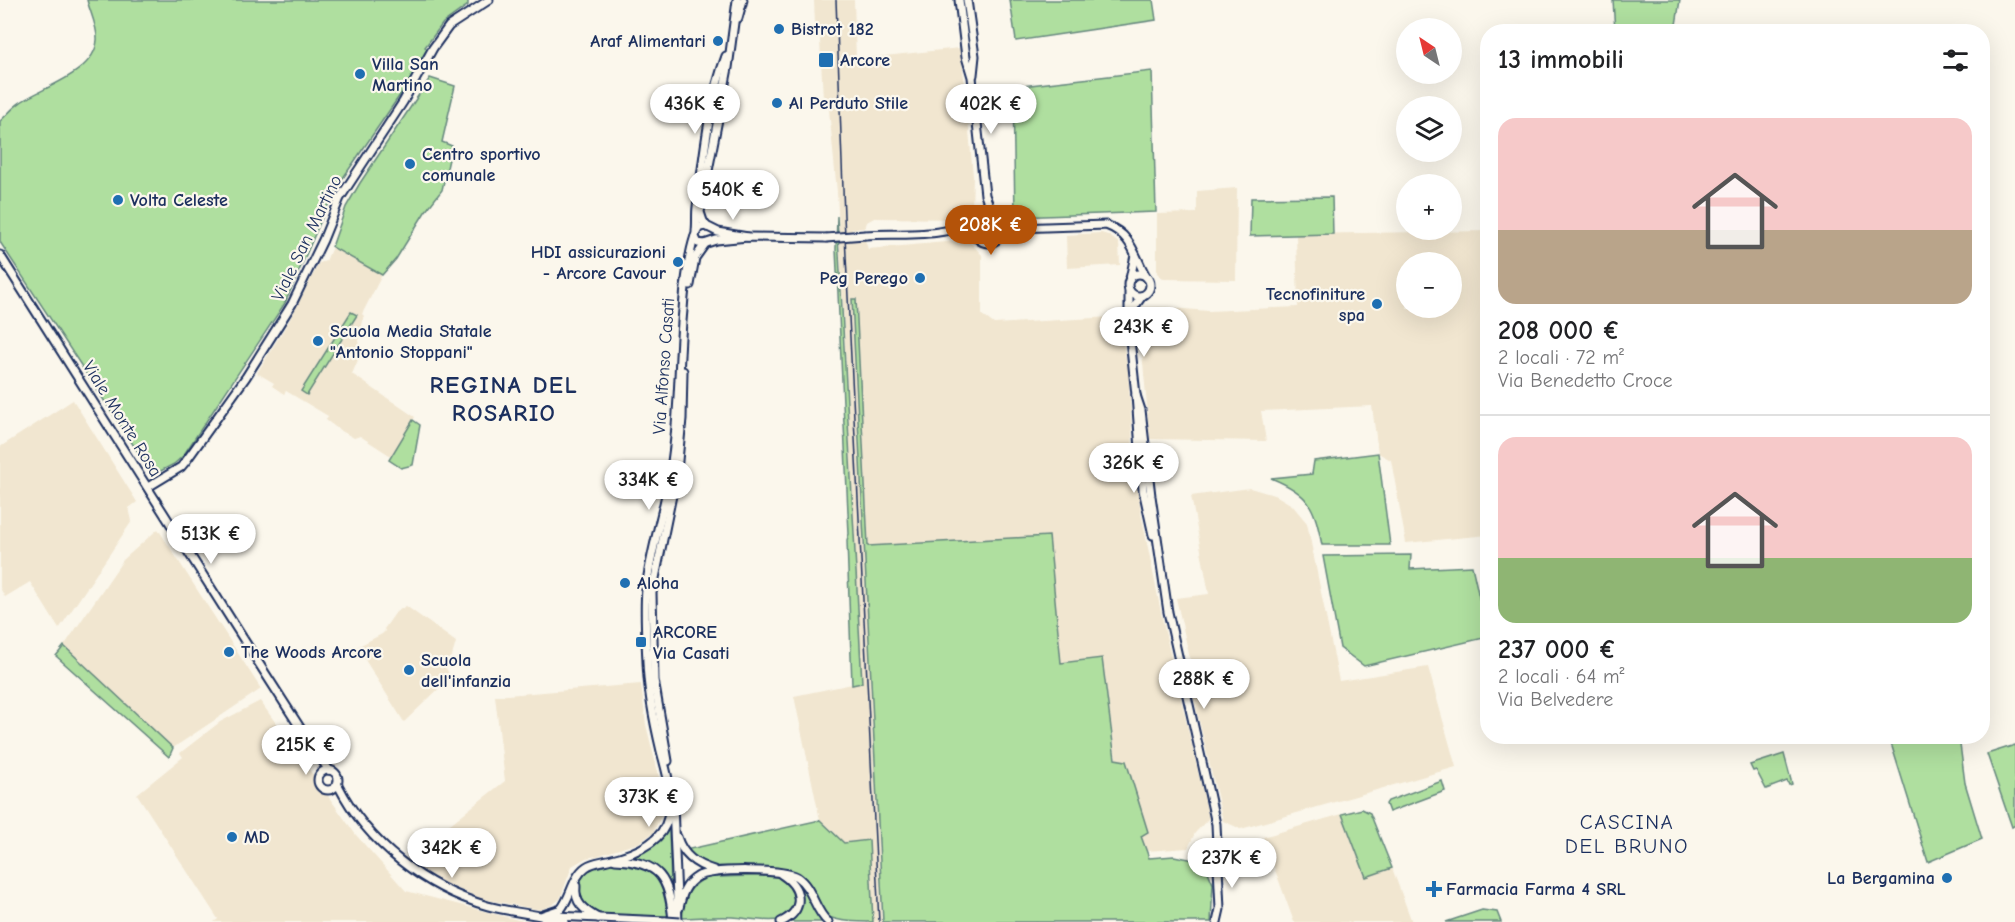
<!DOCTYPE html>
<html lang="it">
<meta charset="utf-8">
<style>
:root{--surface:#fff;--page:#f6f6f6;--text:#202124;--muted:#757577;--line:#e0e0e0;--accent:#b45309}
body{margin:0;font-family:"Comic Neue",sans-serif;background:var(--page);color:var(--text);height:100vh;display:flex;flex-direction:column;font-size:22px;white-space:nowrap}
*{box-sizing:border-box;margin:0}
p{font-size:20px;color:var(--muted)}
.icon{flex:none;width:33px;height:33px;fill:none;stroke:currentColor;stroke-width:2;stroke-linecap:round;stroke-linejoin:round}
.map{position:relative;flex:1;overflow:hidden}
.details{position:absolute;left:1480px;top:24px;width:510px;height:720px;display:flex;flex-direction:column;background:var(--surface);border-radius:24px;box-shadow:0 6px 24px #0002}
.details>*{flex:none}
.needle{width:39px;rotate:325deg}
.tools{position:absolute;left:1396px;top:18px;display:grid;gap:12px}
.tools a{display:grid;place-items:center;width:66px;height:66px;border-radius:50%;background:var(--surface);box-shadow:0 6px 24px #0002;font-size:30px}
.price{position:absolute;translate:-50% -51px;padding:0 14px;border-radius:21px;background:#fff;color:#222;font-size:20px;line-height:39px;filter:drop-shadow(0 2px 3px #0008)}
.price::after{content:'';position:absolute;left:50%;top:36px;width:18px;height:14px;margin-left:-9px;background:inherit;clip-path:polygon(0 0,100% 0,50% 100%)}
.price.current{background:var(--accent);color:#fff}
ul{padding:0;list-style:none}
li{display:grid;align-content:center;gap:12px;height:318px;padding:0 18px}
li+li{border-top:2px solid var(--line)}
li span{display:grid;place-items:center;height:186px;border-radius:18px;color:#555}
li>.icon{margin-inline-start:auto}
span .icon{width:108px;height:108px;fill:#fffc;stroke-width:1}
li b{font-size:26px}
h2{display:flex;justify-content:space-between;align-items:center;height:72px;padding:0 18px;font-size:26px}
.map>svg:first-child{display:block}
.built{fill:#f1e6d0;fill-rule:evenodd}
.green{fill:#afdf9f;stroke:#65877e;stroke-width:1.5}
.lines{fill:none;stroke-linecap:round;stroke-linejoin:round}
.secondary-casing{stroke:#1b2f5e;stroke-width:11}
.secondary{stroke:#fbf7ec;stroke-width:7}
.rail{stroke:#1b2f5e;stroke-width:1.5}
.secondary-bridge-casing{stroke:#1b2f5e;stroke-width:11;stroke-linecap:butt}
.secondary-bridge{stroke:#fbf7ec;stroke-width:7}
.poi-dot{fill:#1f6fb2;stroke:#fbf7ec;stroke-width:2}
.labels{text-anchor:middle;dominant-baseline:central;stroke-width:4.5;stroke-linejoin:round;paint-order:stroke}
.poi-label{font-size:18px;font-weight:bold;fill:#1b2f5e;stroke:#fbf7ec;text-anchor:start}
.street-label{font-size:18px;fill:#1b2f5e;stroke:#fbf7ec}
.quarter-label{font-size:21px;letter-spacing:1.5px;fill:#1b2f5e;stroke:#fbf7ec}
.district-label{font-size:24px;font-weight:bold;letter-spacing:1.5px;fill:#1b2f5e;stroke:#fbf7ec}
</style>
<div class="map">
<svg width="2015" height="922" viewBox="0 0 2015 922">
<rect width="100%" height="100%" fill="#fbf7ec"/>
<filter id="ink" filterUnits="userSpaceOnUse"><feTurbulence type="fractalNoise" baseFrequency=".0167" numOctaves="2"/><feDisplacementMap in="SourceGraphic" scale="12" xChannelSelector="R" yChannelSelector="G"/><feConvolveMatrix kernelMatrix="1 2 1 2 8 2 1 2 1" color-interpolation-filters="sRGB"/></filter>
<g filter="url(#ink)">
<g class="built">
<polygon points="814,0 854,0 856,59 960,48 965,85 973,176 972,211 962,219 874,218 867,222 865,228 852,229 852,241 865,240 868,249 968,240 982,255 982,315 994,324 1111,317 1119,323 1128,369 1133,449 1141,513 1164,627 1209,818 1195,833 1188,848 1147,851 1141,836 1148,832 1126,761 1116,759 1102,659 1061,663 1049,536 868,547 856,299 852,300 882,922 873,922 869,840 844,843 820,820 794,696 862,682 837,192 828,99 823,99 820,40 824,31 815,25"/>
<polygon points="1237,188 1236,280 1163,279 1157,273 1157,214 1197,213 1197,191"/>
<path d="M1488 231V535L1406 543 1391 460 1378 453 1372 406 1261 411 1266 441 1150 439 1138 308 1159 307 1209 311 1298 307 1296 234ZM1407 262H1452V308H1407Z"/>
<polygon points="1101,233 1108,235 1119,243 1120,265 1067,268 1066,235"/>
<polygon points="332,247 382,275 362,314 364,316 357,350 361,353 352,374 415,417 391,456 360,436 354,438 338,429 326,420 328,416 286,391 284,394 272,386 274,383 257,373 289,321 319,263 326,261"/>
<polygon points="73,400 137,502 129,508 132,521 59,629 30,582 5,597 0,588 0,447"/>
<polygon points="1250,488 1277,496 1292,505 1307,523 1339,681 1428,667 1456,767 1241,829 1223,821 1186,665 1191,663 1176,598 1209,594 1191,496"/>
<polygon points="158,529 261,689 173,748 64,646 123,560"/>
<polygon points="406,606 456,642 452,656 443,663 451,677 404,722 357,647 382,634 385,631 384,629 396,612"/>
<polygon points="641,684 646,725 664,797 663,812 653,833 638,843 597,856 586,858 572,866 560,899 552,905 540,910 483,899 440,882 420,870 408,857 505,781 495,696"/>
<polygon points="260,701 356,835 406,891 518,920 534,922 214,922 218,919 137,794 183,757 180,753 220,722"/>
<polygon points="1342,814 1366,877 1392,868 1412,922 1294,922 1263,837"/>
</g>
<g class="green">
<path d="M87 0H468V5L443 23 425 47 428 49 422 63 341 181 325 211 285 303 183 456 174 464 153 475 0 242V121C7 115 13 107 21 102 43 87 95 73 97 40 98 28 90 12 87 0Z"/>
<polygon points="1010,0 1153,0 1156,20 1016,41"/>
<polygon points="1613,0 1680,0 1675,31 1615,31"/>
<polygon points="1152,71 1156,212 1015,217 1013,87"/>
<polygon points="430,78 455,86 442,142 452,146 442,190 425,212 396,259 382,275 332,247 346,207 360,183"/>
<polygon points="1332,197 1333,234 1250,236 1251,198"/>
<polygon points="837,216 862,683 852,685 847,540 849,534 836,249"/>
<polygon points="852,299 856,299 868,546 1049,536 1061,663 1102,658 1115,759 1126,761 1148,832 1141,836 1149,858 1174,856 1204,862 1213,884 1211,922 883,922"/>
<polygon points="351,312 357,315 307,395 301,391"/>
<polygon points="413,420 420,425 413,465 401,468 389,460"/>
<path d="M1378 453 1390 545H1322C1314 506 1310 494 1271 478L1312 474 1314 461Z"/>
<polygon points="1411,555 1410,569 1472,566 1488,637 1364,666 1340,648 1323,556"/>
<polygon points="64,646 173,748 169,757 56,656"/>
<polygon points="1889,737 1959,737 1965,783 1982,839 1928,862"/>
<polygon points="2015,745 2015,825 2012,827 1987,754"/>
<polygon points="1784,754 1792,784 1789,785 1787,781 1766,789 1756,770 1753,771 1750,765"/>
<polygon points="1442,781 1445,791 1389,812 1386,804 1388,801"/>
<polygon points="1362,809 1370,813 1392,868 1366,877 1342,814"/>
<path d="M820 820 844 843 869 840 873 922C857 922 840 922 826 916L795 874 778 868 711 866 704 864 685 850Z"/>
<polygon points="667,830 669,830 671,885 658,868 633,857 655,845"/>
<path d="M622 863C658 867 668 881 670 916 654 916 611 918 599 913 580 906 571 883 590 869 598 863 612 864 622 863Z"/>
<path d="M708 877C727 878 765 873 781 878 792 882 797 895 794 905 792 912 786 918 778 920 764 922 747 918 732 917 715 916 698 918 682 918 684 898 689 885 708 877Z"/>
<path d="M797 883C810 890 813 912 825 922H786L790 920 800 890Z"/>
<polygon points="1482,910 1497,912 1501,922 1446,922"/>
</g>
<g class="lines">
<g class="secondary-casing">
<g id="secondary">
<polyline points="959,0 966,57 972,77 985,195 990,208 997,218"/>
<polyline points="967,0 975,56 973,75"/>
<polyline points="738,18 743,0"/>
<circle cx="988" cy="229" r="14"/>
<polyline points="707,227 703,221 700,212 728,68 737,0"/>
<path d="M696 231C697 223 696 215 697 207 704 158 708 103 726 56"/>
<polyline points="954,231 977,238"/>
<path d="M1001 233 1016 228 1106 225C1133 235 1134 256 1147 278"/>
<path d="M865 235C900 233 947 238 977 220"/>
<polyline points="695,237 698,243 704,244 716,240 748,237 826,238"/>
<polyline points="0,255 258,662 315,751 329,770"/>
<circle cx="1139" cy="285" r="11"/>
<polyline points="1130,279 1135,255"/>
<polyline points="690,285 695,258 705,244"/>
<polyline points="1129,290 1129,330 1136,395 1143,490 1153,535"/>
<polyline points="1131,317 1135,306 1142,296"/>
<polyline points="1136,395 1141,410 1151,496 1168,612 1216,824 1220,909 1217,922"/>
<polyline points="148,487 181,467 186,461 246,377 292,304 323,240 340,198 403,102 433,48 449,26 489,0"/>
<polyline points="668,761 654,680 652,593 677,471 682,419 683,371"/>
<circle cx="328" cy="780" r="10"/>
<path d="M338 785C368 844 425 888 488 906 514 913 540 914 565 922"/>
<polyline points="673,805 678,922"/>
<path d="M677 837C683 856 696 865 714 870"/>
<path d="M615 860C660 862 669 877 673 921"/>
<path d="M576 886C574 903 584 910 598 918"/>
<path d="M679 908C682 895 685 884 697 877 711 868 783 869 797 877 813 888 814 910 828 922"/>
<path d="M543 915 561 909C571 897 573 876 586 867 593 862 600 862 608 860 630 855 662 844 668 818 674 794 667 774 661 751 654 722 648 692 647 662 646 638 644 613 646 589 651 548 665 509 671 468 680 416 678 362 683 310 684 294 690 235 700 227L706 226 718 232 748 237"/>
<polyline points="555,916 666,921"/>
<path d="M781 922C806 910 802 887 781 874"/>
</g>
</g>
<use href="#secondary" class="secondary"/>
<polyline class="rail" points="836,0 844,216 879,922"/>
<g class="secondary-bridge-casing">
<g id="secondary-bridge">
<polyline points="826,238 865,235"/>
<polyline points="666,921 680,922"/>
</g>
</g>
<use href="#secondary-bridge" class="secondary-bridge"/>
</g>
</g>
<g class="poi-dot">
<circle cx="779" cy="29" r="6"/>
<circle cx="718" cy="41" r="6"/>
<rect x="818" y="52" width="16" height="16" rx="3"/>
<circle cx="360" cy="74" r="6"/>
<circle cx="777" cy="103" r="6"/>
<circle cx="410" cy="164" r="6"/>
<circle cx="118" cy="200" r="6"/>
<circle cx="678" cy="262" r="6"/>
<circle cx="920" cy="278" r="6"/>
<circle cx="1377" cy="304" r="6"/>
<circle cx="318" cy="341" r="6"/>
<circle cx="625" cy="583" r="6"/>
<rect x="635" y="636" width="12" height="12" rx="3"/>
<circle cx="229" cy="652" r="6"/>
<circle cx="409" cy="670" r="6"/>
<circle cx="232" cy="837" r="6"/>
<circle cx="1947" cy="878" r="6"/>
<path d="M1431 880h6v6h6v6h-6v6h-6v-6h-6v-6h6z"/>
</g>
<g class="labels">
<g class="poi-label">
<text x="791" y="29">Bistrot 182</text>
<text x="706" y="41" text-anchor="end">Araf Alimentari</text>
<text x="840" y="60">Arcore</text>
<text x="372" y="64">Villa San<tspan x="372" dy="21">Martino</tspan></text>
<text x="789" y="103">Al Perduto Stile</text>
<text x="422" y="154">Centro sportivo<tspan x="422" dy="21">comunale</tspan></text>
<text x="130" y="200">Volta Celeste</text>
<text x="666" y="252" text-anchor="end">HDI assicurazioni<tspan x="666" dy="21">- Arcore Cavour</tspan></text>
<text x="908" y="278" text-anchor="end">Peg Perego</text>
<text x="1365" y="294" text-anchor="end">Tecnofiniture<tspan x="1365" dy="21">spa</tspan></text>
<text x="330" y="331">Scuola Media Statale<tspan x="330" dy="21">"Antonio Stoppani"</tspan></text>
<text x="637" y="583">Aloha</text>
<text x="653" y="632">ARCORE<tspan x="653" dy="21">Via Casati</tspan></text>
<text x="241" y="652">The Woods Arcore</text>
<text x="421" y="660">Scuola<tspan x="421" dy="21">dell'infanzia</tspan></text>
<text x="244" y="837">MD</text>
<text x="1935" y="878" text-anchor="end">La Bergamina</text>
<text x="1446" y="889">Farmacia Farma 4 SRL</text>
</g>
<g class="street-label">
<text transform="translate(307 238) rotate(-64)">Viale San Martino</text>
<text transform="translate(664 366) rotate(-86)">Via Alfonso Casati</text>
<text transform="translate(122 419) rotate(58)">Viale Monte Rosa</text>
</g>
<g class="quarter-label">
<text x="1627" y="822">CASCINA<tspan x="1627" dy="24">DEL BRUNO</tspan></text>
</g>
<g class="district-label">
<text x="504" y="385">REGINA DEL<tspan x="504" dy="28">ROSARIO</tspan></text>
</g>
</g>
</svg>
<div class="tools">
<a><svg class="needle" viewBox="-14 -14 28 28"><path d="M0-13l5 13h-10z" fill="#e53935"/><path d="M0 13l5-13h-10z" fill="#757577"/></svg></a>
<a><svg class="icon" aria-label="layers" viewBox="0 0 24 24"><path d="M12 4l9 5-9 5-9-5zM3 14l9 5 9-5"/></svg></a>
<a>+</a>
<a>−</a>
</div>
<b class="price" style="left:695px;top:135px">436K €</b>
<b class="price" style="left:991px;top:135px">402K €</b>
<b class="price" style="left:733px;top:221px">540K €</b>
<b class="price current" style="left:991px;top:256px">208K €</b>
<b class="price" style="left:1144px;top:358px">243K €</b>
<b class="price" style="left:1134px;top:494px">326K €</b>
<b class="price" style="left:649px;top:511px">334K €</b>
<b class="price" style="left:211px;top:565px">513K €</b>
<b class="price" style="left:1204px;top:710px">288K €</b>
<b class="price" style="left:306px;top:776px">215K €</b>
<b class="price" style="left:649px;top:828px">373K €</b>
<b class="price" style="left:452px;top:879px">342K €</b>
<b class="price" style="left:1232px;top:889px">237K €</b>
<section class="details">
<h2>13 immobili<svg class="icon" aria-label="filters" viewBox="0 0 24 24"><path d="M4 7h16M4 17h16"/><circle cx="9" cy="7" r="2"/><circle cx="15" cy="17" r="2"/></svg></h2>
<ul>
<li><span style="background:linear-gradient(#f6c9c9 60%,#b9a48a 0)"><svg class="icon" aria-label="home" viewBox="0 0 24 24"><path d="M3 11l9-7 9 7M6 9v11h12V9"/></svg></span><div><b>208 000 €</b><p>2 locali · 72 m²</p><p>Via Benedetto Croce</p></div></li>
<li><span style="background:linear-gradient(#f6c9c9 65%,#8fb573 0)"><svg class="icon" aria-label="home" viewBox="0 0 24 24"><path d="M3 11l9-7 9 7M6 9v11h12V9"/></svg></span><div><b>237 000 €</b><p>2 locali · 64 m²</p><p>Via Belvedere</p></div></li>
</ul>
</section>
</div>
